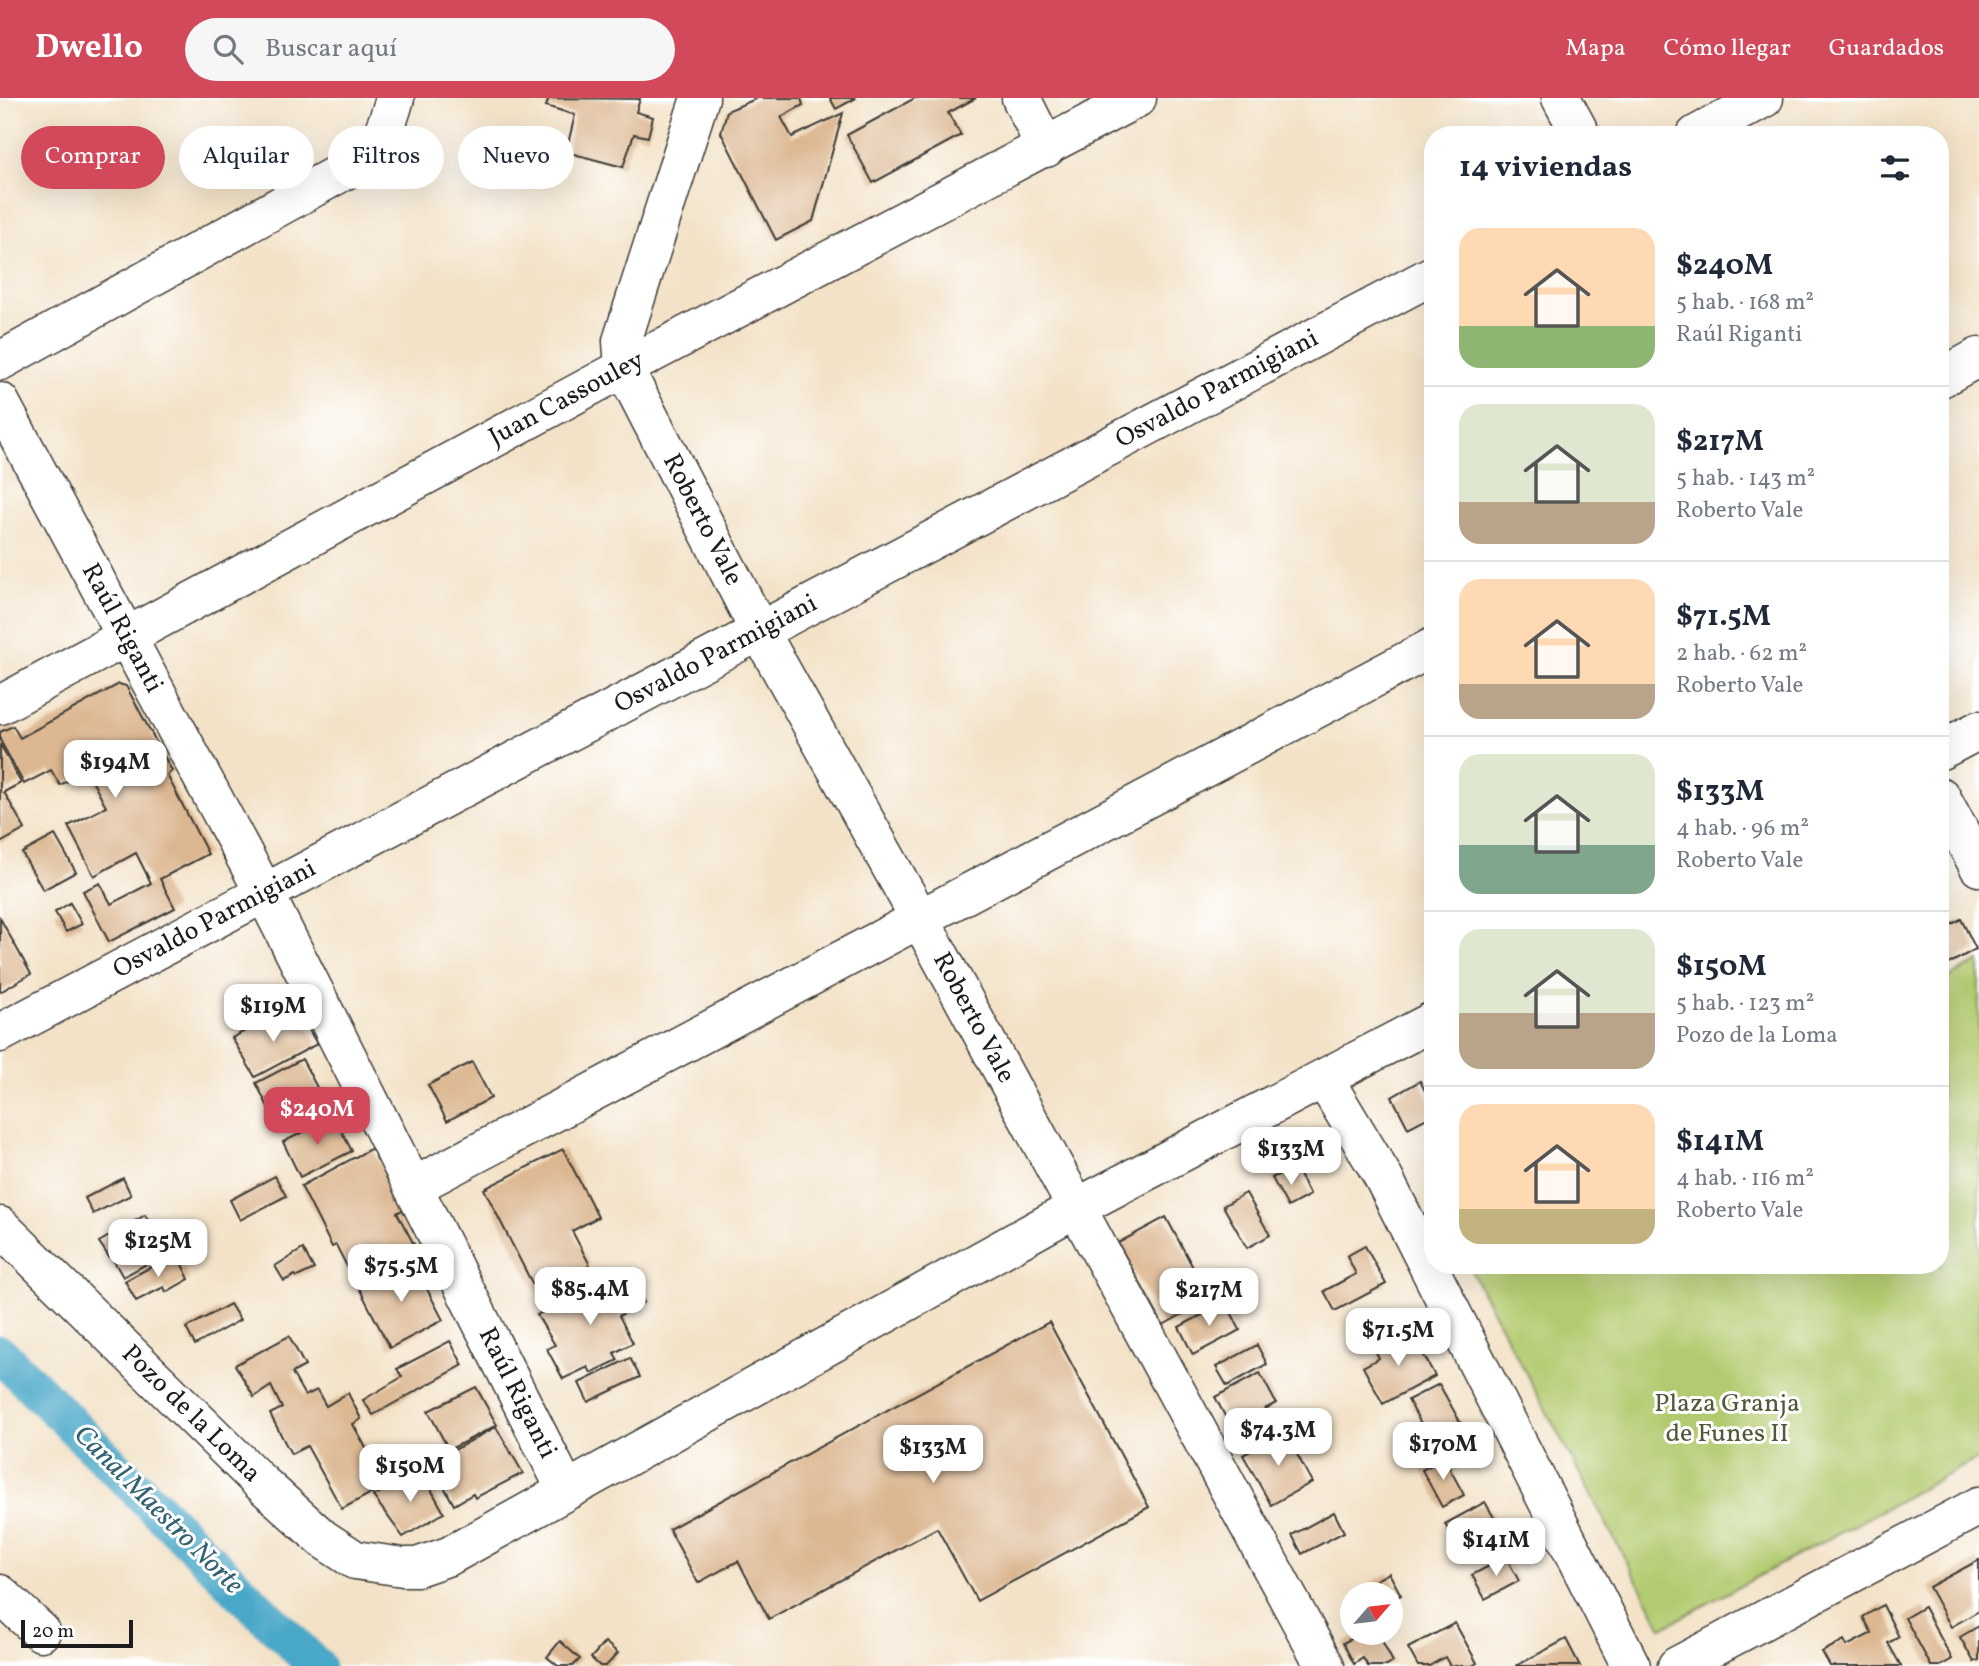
<!DOCTYPE html>
<html lang="es">
<meta charset="utf-8">
<style>
:root{--surface:#fff;--page:#f6f6f7;--text:#1f2937;--muted:#747a83;--line:#e0e1e3;--accent:#d1495b}
body{margin:0;font-family:Vollkorn,serif;background:var(--page);color:var(--text);height:100vh;display:flex;flex-direction:column;font-size:26px;white-space:nowrap}
*{box-sizing:border-box;margin:0}
p{font-size:23px;color:var(--muted)}
.icon{flex:none;width:38px;height:38px;fill:none;stroke:currentColor;stroke-width:2;stroke-linecap:round;stroke-linejoin:round}
.map{position:relative;flex:1;overflow:hidden}
.sheet{position:absolute;left:1424px;top:28px;width:525px;height:1148px;display:flex;flex-direction:column;background:var(--surface);border-radius:28px;box-shadow:0 7px 28px #0002}
.sheet>*{flex:none}
.guide{position:absolute;left:21px;top:28px;width:665px;height:63px;display:flex;gap:14px}
.needle{width:46px;rotate:62deg}
.fabs{position:absolute;left:1340px;top:1484px;display:grid;gap:14px}
.fabs a{display:grid;place-items:center;width:63px;height:63px;border-radius:50%;background:var(--surface);box-shadow:0 7px 28px #0002;font-size:35px}
.scale{position:absolute;left:21px;bottom:18px;width:112px;box-sizing:border-box;padding-left:7px;border:4px solid #1c1c1c;border-top:0;font-size:19px;line-height:24px;white-space:nowrap;color:#1c1c1c;-webkit-text-stroke:5px #fff;paint-order:stroke}
.price{position:absolute;translate:-50% -60px;padding:0 16px;border-radius:14px;background:#fff;color:#222;font-size:23px;line-height:46px;filter:drop-shadow(0 2px 4px #0008)}
.price::after{content:'';position:absolute;left:50%;top:42px;width:21px;height:16px;margin-left:-10px;background:inherit;clip-path:polygon(0 0,100% 0,50% 100%)}
.price.active{background:var(--accent);color:#fff}
ul{padding:0;list-style:none}
li{display:flex;align-items:center;gap:21px;height:175px;padding:0 35px}
li+li{border-top:2px solid var(--line)}
li span{display:grid;place-items:center;flex:none;width:196px;height:140px;border-radius:21px;color:#555}
li>.icon{margin-inline-start:auto}
span .icon{width:84px;height:84px;fill:#fffc;stroke-width:1}
li b{font-size:30px}
h2{display:flex;justify-content:space-between;align-items:center;height:84px;padding:0 35px;font-size:30px}
.pill{padding:0 24px;border-radius:32px;background:var(--surface);box-shadow:0 7px 28px #0002;font-size:24px;line-height:63px}
.pill.active{background:var(--accent);color:#fff}
header{display:flex;align-items:center;gap:42px;box-sizing:border-box;height:98px;padding:0 35px;background:var(--accent);color:#fff}
header strong{font-size:33px}
nav{display:flex;gap:38px;margin-inline-start:auto;font-size:24px}
.search{width:490px;height:63px;background:var(--page);display:flex;align-items:center;gap:18px;box-sizing:border-box;padding:0 24px;border-radius:38px;color:var(--muted);font-size:26px}
.map>svg:first-child{display:block}
.green{fill:#b3cb70;stroke:#687446;stroke-width:2}
.lines{fill:none;stroke-linecap:round;stroke-linejoin:round}
.canal{stroke:#48a7c7;stroke-width:38}
.building{fill:#dcb791}
.minor-casing{stroke:#3c3a36;stroke-width:41}
.minor{stroke:#fff;stroke-width:38}
.labels{text-anchor:middle;dominant-baseline:central;stroke-width:6;stroke-linejoin:round;paint-order:stroke}
.street-label{font-size:26px;fill:#1c1c1c;stroke:#fff}
.park-label{font-size:26px;fill:#515939;stroke:#fff}
.water-label{font-size:28px;font-style:italic;fill:#326272;stroke:#fff}
</style>
<header>
<strong>Dwello</strong>
<div class="search"><svg class="icon" aria-label="search" viewBox="0 0 24 24"><circle cx="10" cy="10" r="6"/><path d="M15 15l6 6"/></svg>Buscar aquí</div>
<nav><a>Mapa</a><a>Cómo llegar</a><a>Guardados</a></nav>
</header>
<div class="map">
<svg width="1979" height="1568" viewBox="0 0 1979 1568">
<rect width="100%" height="100%" fill="#fff"/>
<filter id="ink" filterUnits="userSpaceOnUse"><feTurbulence type="fractalNoise" baseFrequency=".0143" numOctaves="2"/><feDisplacementMap in="SourceGraphic" scale="14" xChannelSelector="R" yChannelSelector="G"/><feConvolveMatrix kernelMatrix="1 2 1 2 8 2 1 2 1" color-interpolation-filters="sRGB"/></filter>
<filter id="wash" filterUnits="userSpaceOnUse"><feTurbulence type="fractalNoise" baseFrequency=".00686" numOctaves="4" result="noise"/><feDisplacementMap in="SourceGraphic" scale="28" xChannelSelector="R" yChannelSelector="G"/><feGaussianBlur stdDeviation="1.57" result="paint"/><feColorMatrix in="noise" values="0 0 0 0 0 0 0 0 0 0 0 0 0 0 0 0 0 1.4 0 .05"/><feComposite in="paint" operator="in"/></filter>
<g filter="url(#wash)">
<rect width="100%" height="100%" fill="#f3e2c7"/>
<polygon class="green" points="1979,863 1979,1360 1662,1530 1468,1167 1941,1167 1941,884"/>
<g class="lines">
<polyline class="canal" points="0,1256 316,1568"/>
</g>
<g id="blocks">
<g class="building">
<polygon points="549,0 640,1 636,14 653,19 648,39 634,36 623,69 566,54 575,17 546,8"/>
<polygon points="758,0 801,0 803,7 781,19 792,39 843,15 813,123 776,142 721,35 727,13"/>
<polygon points="830,0 856,0 836,11"/>
<polygon points="915,0 976,0 948,15 961,37 873,85 847,37"/>
<polygon points="119,586 126,588 172,673 167,677 208,756 160,781 175,810 109,844 83,793 100,785 111,806 151,785 136,755 94,778 68,728 106,709 87,673 60,687 51,672 24,686 0,642 0,634 13,628 20,640"/>
<polygon points="0,646 21,685 4,694 25,731 0,745"/>
<polygon points="55,737 76,774 43,792 22,755"/>
<polygon points="70,805 82,826 66,834 55,814"/>
<polygon points="0,820 31,876 0,894"/>
<polygon points="1961,821 1976,851 1941,870 1941,832"/>
<polygon points="278,915 287,932 304,923 317,946 255,979 232,940"/>
<polygon points="302,961 322,999 275,1023 256,985"/>
<polygon points="472,964 491,1000 447,1023 428,987"/>
<polygon points="1420,983 1433,1008 1433,1017 1408,1030 1392,999"/>
<polygon points="334,1019 352,1053 300,1079 283,1044"/>
<polygon points="372,1050 404,1111 397,1115 417,1152 355,1184 336,1147 332,1149 301,1088"/>
<polygon points="563,1051 598,1119 572,1133 590,1167 538,1197 484,1091"/>
<polygon points="1294,1068 1310,1097 1288,1109 1272,1080"/>
<polygon points="275,1078 286,1098 240,1122 230,1102"/>
<polygon points="123,1080 131,1097 93,1116 85,1100"/>
<polygon points="1246,1095 1270,1137 1247,1150 1223,1108"/>
<polygon points="145,1117 155,1134 153,1135 163,1157 123,1179 111,1158 109,1159 99,1144"/>
<polygon points="1166,1119 1210,1201 1163,1227 1118,1145"/>
<polygon points="1365,1148 1386,1186 1335,1213 1324,1193 1356,1176 1347,1158"/>
<polygon points="303,1151 314,1171 297,1179 295,1177 284,1183 275,1168"/>
<polygon points="178,1158 189,1181 166,1194 164,1189 136,1203 125,1183 158,1165 159,1169"/>
<polygon points="412,1162 443,1222 390,1250 359,1190"/>
<polygon points="609,1177 617,1192 634,1184 644,1204 619,1218 633,1245 614,1255 618,1262 591,1275 588,1269 563,1281 547,1251 555,1247 537,1217"/>
<polygon points="1226,1204 1240,1232 1193,1257 1179,1229"/>
<polygon points="230,1206 240,1222 195,1247 186,1230"/>
<polygon points="1049,1224 1149,1409 977,1503 937,1430 769,1521 738,1463 698,1485 669,1431"/>
<polygon points="1411,1233 1435,1278 1383,1306 1363,1269 1379,1260 1375,1252"/>
<polygon points="289,1238 305,1268 292,1275 305,1298 317,1292 326,1308 348,1295 361,1321 353,1326 386,1387 342,1411 307,1348 291,1356 270,1316 282,1310 271,1288 254,1299 235,1267"/>
<polygon points="450,1243 463,1267 373,1317 363,1302 402,1279 397,1271"/>
<polygon points="1257,1247 1267,1266 1227,1288 1216,1269"/>
<polygon points="630,1260 640,1279 588,1304 579,1285"/>
<polygon points="1260,1275 1276,1305 1265,1311 1271,1323 1237,1341 1215,1299"/>
<polygon points="1439,1286 1464,1331 1433,1347 1408,1302"/>
<polygon points="476,1289 497,1327 449,1352 428,1313"/>
<polygon points="496,1329 523,1375 475,1400 473,1396 454,1407 431,1365"/>
<polygon points="1285,1334 1312,1384 1271,1407 1243,1357"/>
<polygon points="1444,1360 1464,1397 1442,1409 1422,1372"/>
<polygon points="421,1373 444,1415 403,1439 373,1398"/>
<polygon points="1485,1404 1503,1435 1462,1457 1445,1426"/>
<polygon points="1334,1414 1344,1434 1302,1456 1292,1437"/>
<polygon points="1506,1459 1519,1483 1485,1501 1472,1477"/>
<polygon points="1979,1462 1979,1513 1951,1529 1929,1489"/>
<polygon points="1389,1475 1401,1497 1391,1502 1391,1496 1362,1496 1359,1491"/>
<polygon points="1883,1507 1899,1539 1888,1545 1901,1568 1830,1568 1822,1554 1844,1542 1847,1548 1872,1535 1863,1519"/>
<polygon points="1924,1509 1952,1561 1940,1568 1931,1568 1905,1520"/>
<polygon points="1455,1525 1477,1565 1472,1568 1450,1568 1445,1559 1429,1568 1418,1568 1408,1550"/>
<polygon points="1979,1528 1979,1562 1974,1564 1960,1539"/>
<polygon points="1362,1535 1378,1535 1393,1564 1387,1568 1368,1568 1363,1560 1354,1566 1343,1545"/>
<polygon points="1566,1541 1580,1568 1516,1568"/>
<polygon points="560,1543 580,1561 573,1568 558,1568 547,1559"/>
<polygon points="605,1544 618,1555 606,1568 600,1568 591,1560"/>
</g>
</g>
</g>
<g filter="url(#ink)">
<use href="#blocks" fill-opacity="0" stroke="#3c3a36" stroke-width="2"/>
<g class="lines">
<g class="minor-casing">
<g id="minor">
<path id="s1" d="M700 0 622 243 624 270 760 534 920 821 1325 1568"/>
<polyline points="1021,0 1046,50"/>
<polyline points="1561,0 1581,37"/>
<polyline points="1696,37 1764,0"/>
<path d="M0 263 358 65C382 42 386 32 395 0"/>
<polyline points="1941,280 1979,259"/>
<path id="s2" d="M0 304 265 796 566 1392"/>
<path id="s3" d="M0 607 624 270 1137 0"/>
<polyline points="1941,652 1979,632"/>
<polyline points="1941,699 1979,769"/>
<path id="s4" d="M0 935 1433 177"/>
<polyline points="1324,981 1382,1077 1631,1568"/>
<polyline points="413,1089 1433,549"/>
<path id="s5" d="M0 1128 260 1384 323 1441 355 1462 403 1469H417L449 1458 1076 1110 1433 923"/>
<polyline points="0,1496 41,1534"/>
<polyline points="1677,1568 1979,1408"/>
</g>
</g>
<use href="#minor" class="minor"/>
</g>
</g>
<g class="labels">
<g class="street-label">
<text stroke="none"><textPath href="#s4" startOffset="1377">Osvaldo Parmigiani</textPath></text>
<text stroke="none"><textPath href="#s3" startOffset="644">Juan Cassouley</textPath></text>
<text stroke="none"><textPath href="#s1" startOffset="453">Roberto Vale</textPath></text>
<text stroke="none"><textPath href="#s2" startOffset="257">Raúl Riganti</textPath></text>
<text stroke="none"><textPath href="#s4" startOffset="810">Osvaldo Parmigiani</textPath></text>
<text stroke="none"><textPath href="#s4" startOffset="243">Osvaldo Parmigiani</textPath></text>
<text stroke="none"><textPath href="#s1" startOffset="1020">Roberto Vale</textPath></text>
<text stroke="none"><textPath href="#s2" startOffset="1118">Raúl Riganti</textPath></text>
<text stroke="none"><textPath href="#s5" startOffset="268">Pozo de la Loma</textPath></text>
</g>
<g class="park-label">
<text x="1727" y="1306">Plaza Granja<tspan x="1727" dy="30">de Funes II</tspan></text>
</g>
<g class="water-label">
<text transform="translate(158 1412) rotate(45)">Canal Maestro Norte</text>
</g>
</g>
</svg>
<div class="fabs">
<a><svg class="needle" viewBox="-14 -14 28 28"><path d="M0-13l5 13h-10z" fill="#e53935"/><path d="M0 13l5-13h-10z" fill="#747a83"/></svg></a>
</div>
<div class="scale">20 m</div>
<b class="price" style="left:115px;top:702px">$194M</b>
<b class="price" style="left:273px;top:946px">$119M</b>
<b class="price active" style="left:317px;top:1049px">$240M</b>
<b class="price" style="left:1291px;top:1089px">$133M</b>
<b class="price" style="left:158px;top:1181px">$125M</b>
<b class="price" style="left:401px;top:1206px">$75.5M</b>
<b class="price" style="left:590px;top:1229px">$85.4M</b>
<b class="price" style="left:1209px;top:1230px">$217M</b>
<b class="price" style="left:1398px;top:1270px">$71.5M</b>
<b class="price" style="left:1278px;top:1370px">$74.3M</b>
<b class="price" style="left:1443px;top:1384px">$170M</b>
<b class="price" style="left:933px;top:1387px">$133M</b>
<b class="price" style="left:410px;top:1406px">$150M</b>
<b class="price" style="left:1496px;top:1480px">$141M</b>
<div class="guide">
<a class="pill active">Comprar</a>
<a class="pill">Alquilar</a>
<a class="pill">Filtros</a>
<a class="pill">Nuevo</a>
</div>
<section class="sheet">
<h2>14 viviendas<svg class="icon" aria-label="filters" viewBox="0 0 24 24"><path d="M4 7h16M4 17h16"/><circle cx="9" cy="7" r="2"/><circle cx="15" cy="17" r="2"/></svg></h2>
<ul>
<li><span style="background:linear-gradient(#ffd9b3 70%,#8fb573 0)"><svg class="icon" aria-label="home" viewBox="0 0 24 24"><path d="M3 11l9-7 9 7M6 9v11h12V9"/></svg></span><div><b>$240M</b><p>5 hab. · 168 m²</p><p>Raúl Riganti</p></div></li>
<li><span style="background:linear-gradient(#dfe7d0 70%,#b9a48a 0)"><svg class="icon" aria-label="home" viewBox="0 0 24 24"><path d="M3 11l9-7 9 7M6 9v11h12V9"/></svg></span><div><b>$217M</b><p>5 hab. · 143 m²</p><p>Roberto Vale</p></div></li>
<li><span style="background:linear-gradient(#ffd9b3 75%,#b9a48a 0)"><svg class="icon" aria-label="home" viewBox="0 0 24 24"><path d="M3 11l9-7 9 7M6 9v11h12V9"/></svg></span><div><b>$71.5M</b><p>2 hab. · 62 m²</p><p>Roberto Vale</p></div></li>
<li><span style="background:linear-gradient(#dfe7d0 65%,#7fa58c 0)"><svg class="icon" aria-label="home" viewBox="0 0 24 24"><path d="M3 11l9-7 9 7M6 9v11h12V9"/></svg></span><div><b>$133M</b><p>4 hab. · 96 m²</p><p>Roberto Vale</p></div></li>
<li><span style="background:linear-gradient(#dfe7d0 60%,#b9a48a 0)"><svg class="icon" aria-label="home" viewBox="0 0 24 24"><path d="M3 11l9-7 9 7M6 9v11h12V9"/></svg></span><div><b>$150M</b><p>5 hab. · 123 m²</p><p>Pozo de la Loma</p></div></li>
<li><span style="background:linear-gradient(#ffd9b3 75%,#c2b280 0)"><svg class="icon" aria-label="home" viewBox="0 0 24 24"><path d="M3 11l9-7 9 7M6 9v11h12V9"/></svg></span><div><b>$141M</b><p>4 hab. · 116 m²</p><p>Roberto Vale</p></div></li>
</ul>
</section>
</div>
